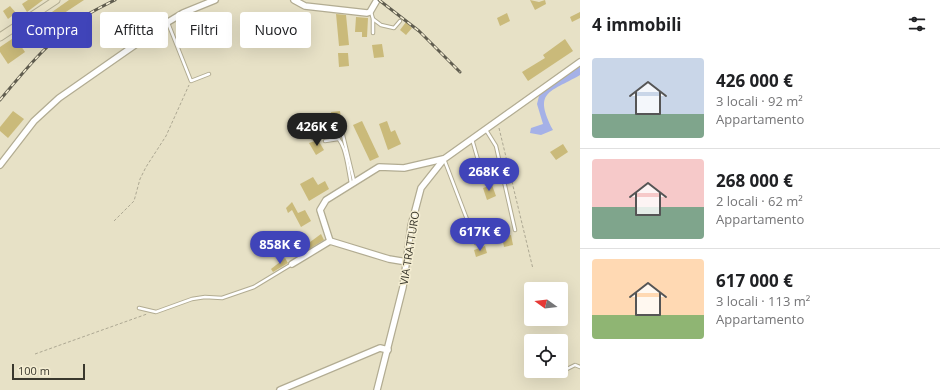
<!DOCTYPE html>
<html lang="it">
<meta charset="utf-8">
<style>
:root{--surface:#fff;--page:#f2f2f2;--text:#202124;--muted:#757577;--line:#e0e0e0;--accent:#4044b9}
body{margin:0;font-family:"Open Sans",sans-serif;background:var(--page);color:var(--text);height:100vh;display:flex;flex-direction:column;font-size:15px;white-space:nowrap}
*{box-sizing:border-box;margin:0}
p{font-size:13px;color:var(--muted)}
.icon{flex:none;width:22px;height:22px;fill:none;stroke:currentColor;stroke-width:2;stroke-linecap:round;stroke-linejoin:round}
.map{position:relative;flex:1;overflow:hidden}
.details{display:flex;flex-direction:column;background:var(--surface);width:360px}
.details>*{flex:none}
.guide{position:absolute;left:12px;top:12px;width:380px;height:36px;display:flex;gap:8px}
.needle{width:26px;rotate:285deg}
.controls{position:absolute;left:524px;top:282px;display:grid;gap:8px}
.controls a{display:grid;place-items:center;width:44px;height:44px;border-radius:4px;background:var(--surface);box-shadow:0 4px 16px #0002;font-size:20px}
.scale{position:absolute;left:12px;bottom:10px;width:73px;box-sizing:border-box;padding-left:4px;border:2px solid #3a382d;border-top:0;font-size:11px;line-height:14px;white-space:nowrap;color:#3a382d;-webkit-text-stroke:3px #f5eed3;paint-order:stroke}
.price{position:absolute;translate:-50% -34px;padding:0 9px;border-radius:14px;background:var(--accent);color:#fff;font-size:13px;line-height:26px;filter:drop-shadow(0 1px 2px #0008)}
.price::after{content:'';position:absolute;left:50%;top:24px;width:12px;height:9px;margin-left:-6px;background:inherit;clip-path:polygon(0 0,100% 0,50% 100%)}
.price.active{background:#222;color:#fff}
ul{padding:0;list-style:none}
li{display:flex;align-items:center;gap:12px;height:100px;padding:0 12px}
li+li{border-top:1px solid var(--line)}
li span{display:grid;place-items:center;flex:none;width:112px;height:80px;border-radius:4px;color:#555}
li>.icon{margin-inline-start:auto}
span .icon{width:48px;height:48px;fill:#fffc;stroke-width:1}
li b{font-size:17px}
h2{display:flex;justify-content:space-between;align-items:center;height:48px;padding:0 12px;font-size:17px}
.pill{padding:0 14px;border-radius:4px;background:var(--surface);box-shadow:0 4px 16px #0002;font-size:14px;line-height:36px}
.pill.active{background:var(--accent);color:#fff}
main{display:flex;flex:1;min-height:0}
.map>svg:first-child{display:block}
.green{fill:#a5b1e7}
.building{fill:#caba7a}
.lines{fill:none;stroke-linecap:round;stroke-linejoin:round}
.service-casing{stroke:#b2ac92;stroke-width:4.5}
.minor-casing{stroke:#b2ac92;stroke-width:8}
.secondary-casing{stroke:#b2ac92;stroke-width:9}
.path{stroke:#ada893;stroke-width:1;stroke-dasharray:3 2;stroke-linecap:butt}
.service{stroke:#fff;stroke-width:2.5}
.minor{stroke:#fff;stroke-width:5.5}
.secondary{stroke:#eae3c7;stroke-width:7}
.rail-casing{stroke:#605d4f;stroke-width:3}
.rail{stroke:#f5eed3;stroke-width:1.5;stroke-dasharray:4.5;stroke-linecap:butt}
.labels{text-anchor:middle;dominant-baseline:central;stroke-width:3;stroke-linejoin:round;paint-order:stroke}
.street-label{font-size:11px;fill:#3a382d;stroke:#f5eed3}
</style>
<main>
<div class="map">
<svg width="580" height="390" viewBox="0 0 580 390">
<rect width="100%" height="100%" fill="#e7e1c6"/>
<path class="green" d="M580 64V75C549 93 533 91 553 130L541 135 530 133 531 128 543 124 537 104 540 92Z"/>
<g class="building">
<polygon points="28,0 43,0 27,12 22,4"/>
<polygon points="69,0 84,0 37,31 38,33 31,39 25,31"/>
<polygon points="530,0 539,2 545,0 546,4 535,10"/>
<polygon points="10,6 16,13 8,19 3,11"/>
<polygon points="580,12 580,18 572,22 570,17"/>
<polygon points="507,13 510,21 500,26 497,18"/>
<polygon points="336,14 346,15 349,45 339,46"/>
<polygon points="356,17 368,18 367,37 362,37 362,32 355,32"/>
<polygon points="406,22 412,28 406,35 400,30"/>
<polygon points="15,37 25,52 8,64 0,52 0,47"/>
<polygon points="565,39 573,51 528,81 522,72 545,58 543,55"/>
<polygon points="382,44 384,57 374,58 372,45"/>
<polygon points="338,53 348,53 349,66 339,67"/>
<polygon points="13,111 24,119 8,138 0,131 0,127"/>
<polygon points="340,111 342,124 333,126 331,112"/>
<polygon points="362,121 379,157 370,161 353,125"/>
<polygon points="387,121 391,132 395,130 401,144 388,150 379,124"/>
<polygon points="318,140 324,150 316,155 309,143"/>
<polygon points="563,144 568,152 556,160 550,152"/>
<polygon points="313,177 318,185 325,181 329,189 309,201 300,184"/>
<polygon points="492,185 496,196 487,200 483,188"/>
<polygon points="292,202 298,213 305,210 311,221 301,227 292,210 288,213 286,208"/>
<polygon points="321,234 324,240 309,249 306,245"/>
<polygon points="511,235 513,245 504,247 502,237"/>
<polygon points="485,246 487,253 476,257 474,250"/>
<polygon points="285,258 288,263 273,272 271,269"/>
</g>
<g class="lines">
<g class="service-casing">
<g id="service">
<polyline points="371,12 373,19 373,33"/>
<polyline points="373,19 381,25 394,28 400,21"/>
<polyline points="168,23 191,81 209,74"/>
<polyline points="341,127 354,181"/>
<polyline points="486,130 496,146 515,230"/>
<path d="M313 138C318 137 326 134 332 135 346 137 348 171 351 183"/>
<polyline points="472,139 484,181"/>
<polyline points="325,141 338,139"/>
<polyline points="444,159 476,243"/>
<polyline points="139,308 156,312 192,299 205,297 222,298 254,287 292,264"/>
<polyline points="563,371 575,365 580,367"/>
</g>
</g>
<g class="minor-casing">
<g id="minor">
<polyline points="294,0 305,6 367,13 370,12 377,0"/>
<polyline points="0,165 34,121 59,98 168,22 183,13 215,0"/>
<polyline points="330,241 320,210 326,200 379,167 404,168 443,159"/>
<polyline points="292,264 330,241 389,259 407,262"/>
<polyline points="280,390 380,348 388,350"/>
<polyline points="377,390 403,287 411,226 421,188 444,159 580,62"/>
</g>
</g>
<g class="secondary-casing">
<polyline id="secondary" points="0,37 56,0"/>
</g>
<g class="path">
<polyline points="499,128 533,269"/>
<polyline points="114,221 134,201 140,179 146,167 166,136 189,85"/>
<polyline points="35,354 147,314"/>
</g>
<use href="#service" class="service"/>
<use href="#minor" class="minor"/>
<use href="#secondary" class="secondary"/>
<g class="rail-casing">
<g id="rail">
<polyline points="379,0 419,31 460,72"/>
<path d="M0 100C25 70 52 37 85 16 95 10 105 5 115 0"/>
</g>
</g>
<use href="#rail" class="rail"/>
</g>
<g class="labels">
<g class="street-label">
<text transform="translate(409 248) rotate(-81)">VIA TRATTURO</text>
</g>
</g>
</svg>
<div class="controls">
<a><svg class="needle" viewBox="-14 -14 28 28"><path d="M0-13l5 13h-10z" fill="#e53935"/><path d="M0 13l5-13h-10z" fill="#757577"/></svg></a>
<a><svg class="icon" aria-label="locate" viewBox="0 0 24 24"><circle cx="12" cy="12" r="6"/><path d="M12 2v4M12 18v4M2 12h4M18 12h4"/></svg></a>
</div>
<div class="scale">100 m</div>
<b class="price active" style="left:317px;top:147px">426K €</b>
<b class="price" style="left:489px;top:192px">268K €</b>
<b class="price" style="left:480px;top:252px">617K €</b>
<b class="price" style="left:280px;top:265px">858K €</b>
<div class="guide">
<a class="pill active">Compra</a>
<a class="pill">Affitta</a>
<a class="pill">Filtri</a>
<a class="pill">Nuovo</a>
</div>
</div>
<section class="details">
<h2>4 immobili<svg class="icon" aria-label="filters" viewBox="0 0 24 24"><path d="M4 7h16M4 17h16"/><circle cx="9" cy="7" r="2"/><circle cx="15" cy="17" r="2"/></svg></h2>
<ul>
<li><span style="background:linear-gradient(#c9d6e8 70%,#7fa58c 0)"><svg class="icon" aria-label="home" viewBox="0 0 24 24"><path d="M3 11l9-7 9 7M6 9v11h12V9"/></svg></span><div><b>426 000 €</b><p>3 locali · 92 m²</p><p>Appartamento</p></div></li>
<li><span style="background:linear-gradient(#f6c9c9 60%,#7fa58c 0)"><svg class="icon" aria-label="home" viewBox="0 0 24 24"><path d="M3 11l9-7 9 7M6 9v11h12V9"/></svg></span><div><b>268 000 €</b><p>2 locali · 62 m²</p><p>Appartamento</p></div></li>
<li><span style="background:linear-gradient(#ffd9b3 70%,#8fb573 0)"><svg class="icon" aria-label="home" viewBox="0 0 24 24"><path d="M3 11l9-7 9 7M6 9v11h12V9"/></svg></span><div><b>617 000 €</b><p>3 locali · 113 m²</p><p>Appartamento</p></div></li>
</ul>
</section>
</main>
